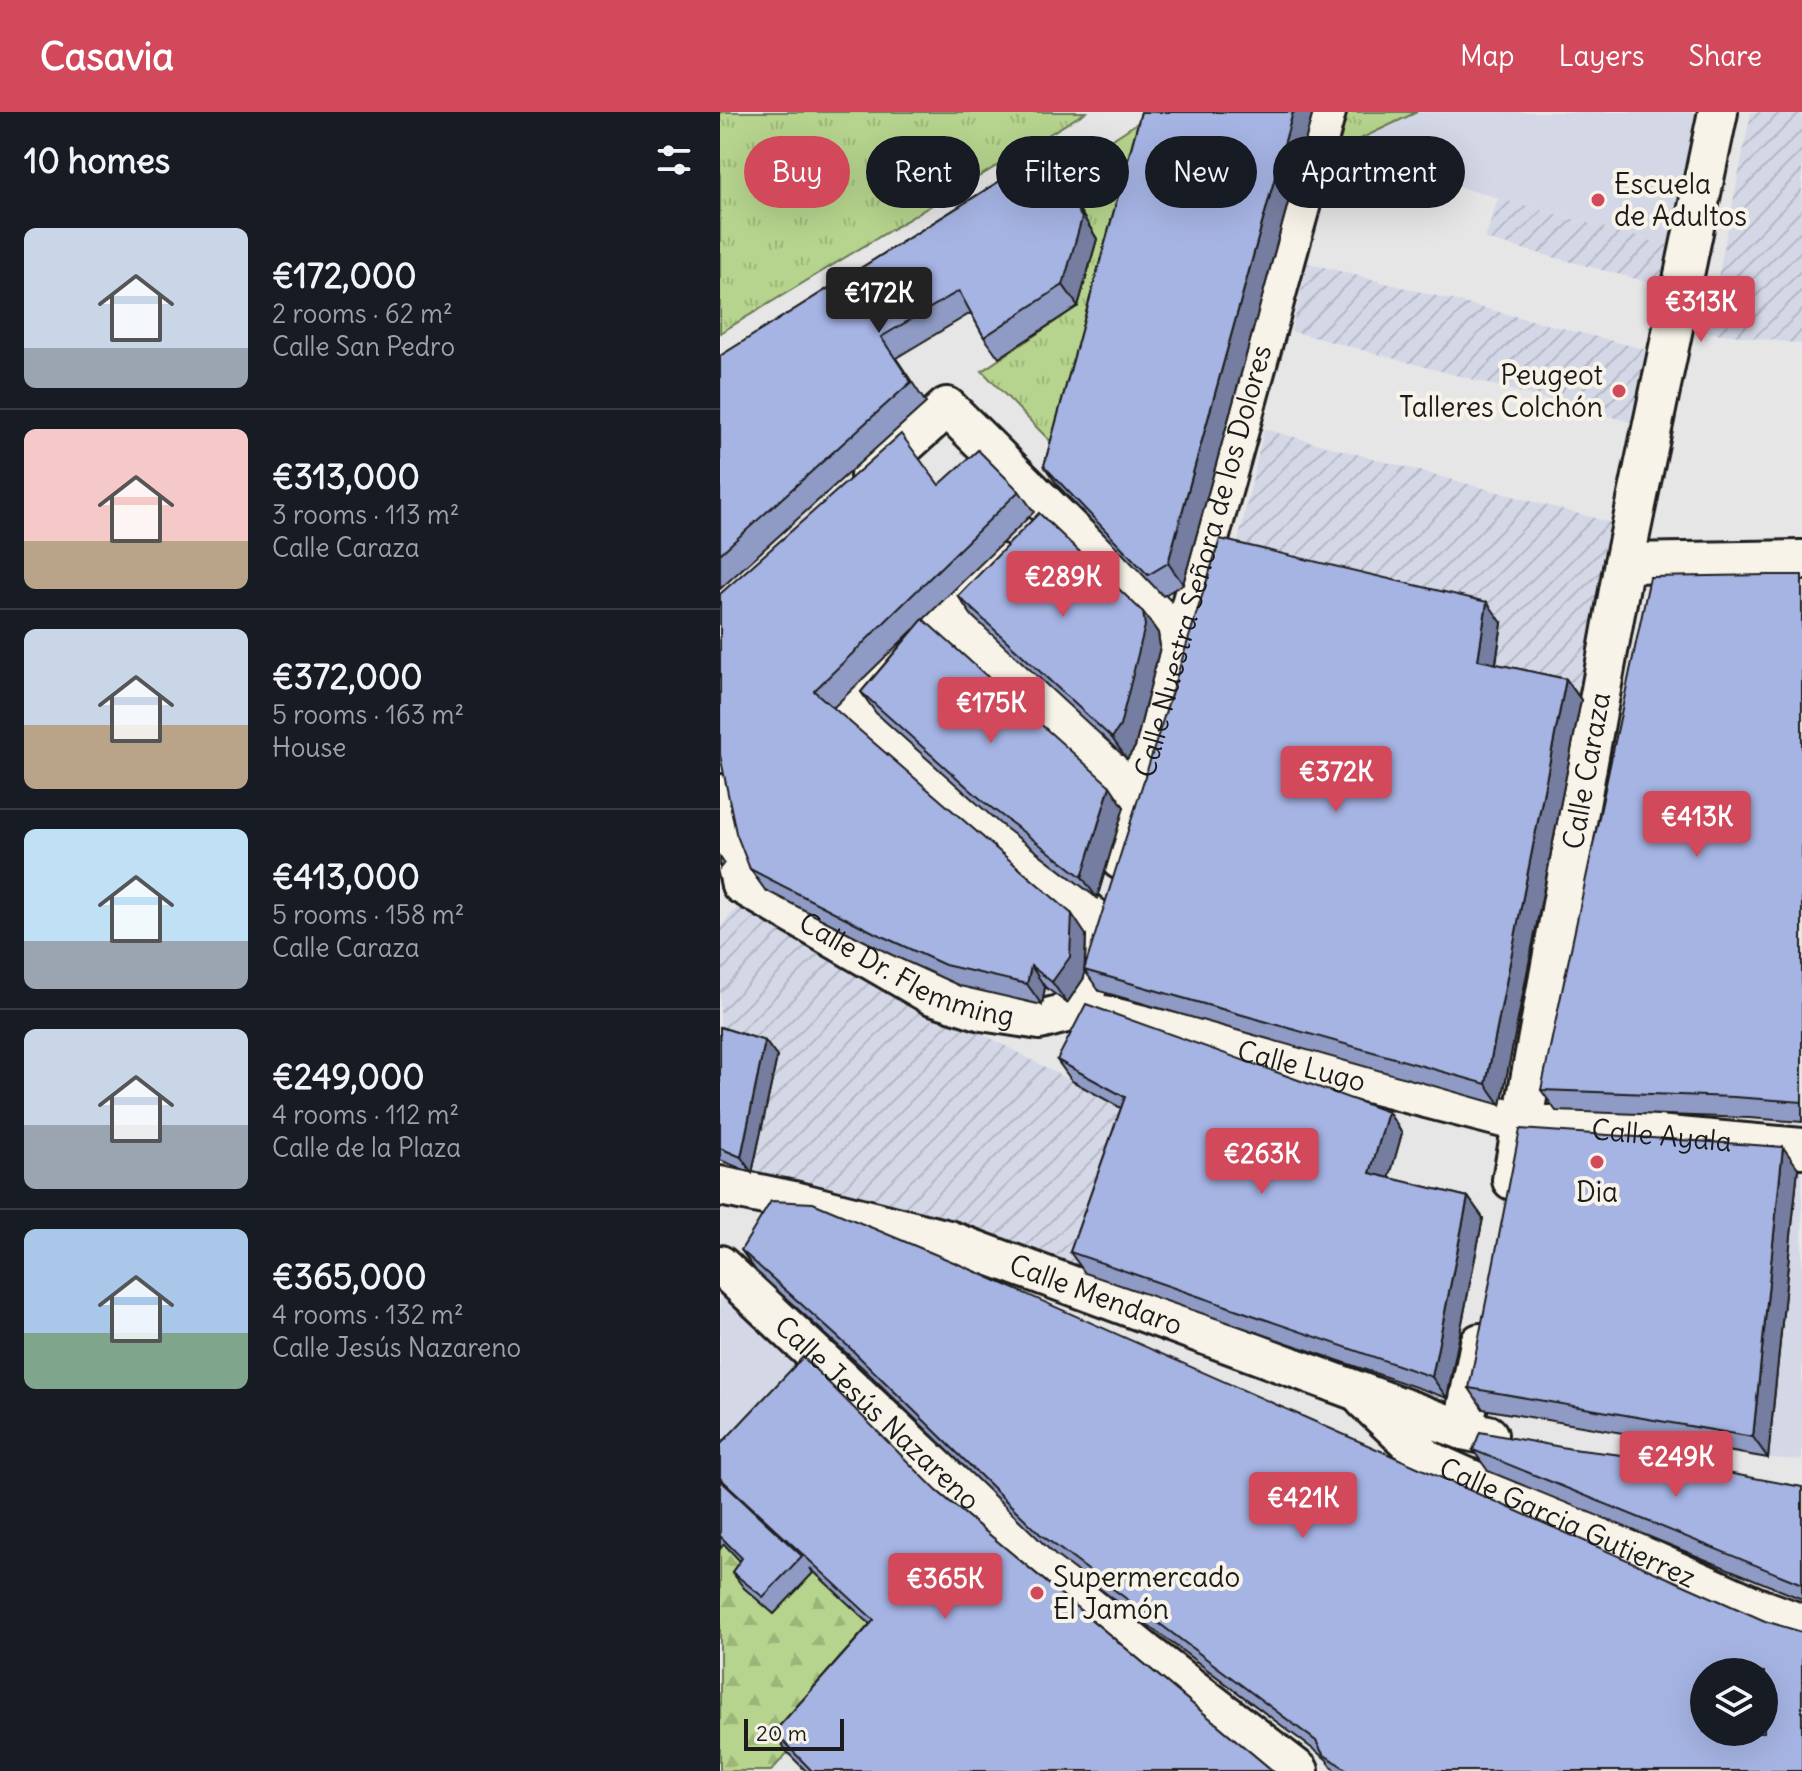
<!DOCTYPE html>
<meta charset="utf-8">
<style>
:root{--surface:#171b24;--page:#242831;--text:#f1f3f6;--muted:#9ea1a6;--line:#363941;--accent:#d1495b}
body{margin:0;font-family:Delius,sans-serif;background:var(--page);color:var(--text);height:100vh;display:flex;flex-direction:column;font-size:30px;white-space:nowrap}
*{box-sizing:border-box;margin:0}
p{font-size:26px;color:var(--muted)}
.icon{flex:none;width:44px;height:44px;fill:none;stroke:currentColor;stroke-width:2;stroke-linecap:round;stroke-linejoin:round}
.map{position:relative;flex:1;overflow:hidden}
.drawer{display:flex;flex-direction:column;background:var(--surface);width:720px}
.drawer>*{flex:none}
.hud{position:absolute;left:24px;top:24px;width:760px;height:72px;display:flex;gap:16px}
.fabs{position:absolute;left:970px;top:1546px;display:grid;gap:16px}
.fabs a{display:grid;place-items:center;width:88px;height:88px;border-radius:50%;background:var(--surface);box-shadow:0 8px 32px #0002;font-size:40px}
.scale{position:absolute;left:24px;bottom:20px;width:100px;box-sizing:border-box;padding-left:8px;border:4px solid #1c1c1c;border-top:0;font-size:22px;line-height:28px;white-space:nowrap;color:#1c1c1c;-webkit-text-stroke:6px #f7f3e8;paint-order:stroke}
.price{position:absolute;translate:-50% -68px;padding:0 18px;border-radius:8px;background:var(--accent);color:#fff;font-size:26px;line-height:52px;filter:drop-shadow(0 2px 4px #0008)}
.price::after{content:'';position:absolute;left:50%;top:48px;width:24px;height:18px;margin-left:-12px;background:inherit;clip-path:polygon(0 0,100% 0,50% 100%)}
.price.current{background:#222;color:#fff}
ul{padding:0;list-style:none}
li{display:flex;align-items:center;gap:24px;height:200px;padding:0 24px}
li+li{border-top:2px solid var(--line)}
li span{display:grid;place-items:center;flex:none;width:224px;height:160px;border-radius:12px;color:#555}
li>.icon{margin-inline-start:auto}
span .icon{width:96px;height:96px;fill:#fffc;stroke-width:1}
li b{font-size:34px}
h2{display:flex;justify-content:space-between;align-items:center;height:96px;padding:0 24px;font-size:34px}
.tag{padding:0 28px;border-radius:36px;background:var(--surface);box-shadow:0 8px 32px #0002;font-size:28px;line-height:72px}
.tag.current{background:var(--accent);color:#fff}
header{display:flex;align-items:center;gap:48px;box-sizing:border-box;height:112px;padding:0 40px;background:var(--accent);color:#fff}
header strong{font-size:38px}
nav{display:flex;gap:44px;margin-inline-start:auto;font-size:28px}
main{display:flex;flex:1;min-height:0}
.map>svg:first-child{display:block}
.built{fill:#d4d7e6}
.industrial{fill:url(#industrial-furrows)}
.forest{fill:url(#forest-firs);stroke:#697854;stroke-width:2}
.park{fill:url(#park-tufts);stroke:#697854;stroke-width:2}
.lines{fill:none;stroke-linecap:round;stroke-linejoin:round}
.minor-casing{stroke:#1c1c1c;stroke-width:44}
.minor{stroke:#f7f3e8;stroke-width:38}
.wall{fill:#8f9bc4;stroke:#1c1c1c;stroke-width:2}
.shaded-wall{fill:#747ea0;stroke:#1c1c1c;stroke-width:2}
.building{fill:#a6b4e4;stroke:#1c1c1c;stroke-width:2;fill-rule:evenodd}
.poi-dot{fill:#d1495b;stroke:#f7f3e8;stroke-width:3}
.labels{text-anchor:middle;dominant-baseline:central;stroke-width:8;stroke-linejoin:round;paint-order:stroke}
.poi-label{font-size:28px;fill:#1c1c1c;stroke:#f7f3e8;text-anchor:start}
.street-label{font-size:28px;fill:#1c1c1c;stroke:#f7f3e8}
</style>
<header>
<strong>Casavia</strong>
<nav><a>Map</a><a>Layers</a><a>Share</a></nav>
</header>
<main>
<section class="drawer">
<h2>10 homes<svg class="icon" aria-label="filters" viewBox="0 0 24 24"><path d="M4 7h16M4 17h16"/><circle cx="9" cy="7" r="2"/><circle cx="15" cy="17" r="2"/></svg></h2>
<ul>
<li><span style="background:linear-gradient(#c9d6e8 75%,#9aa5b1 0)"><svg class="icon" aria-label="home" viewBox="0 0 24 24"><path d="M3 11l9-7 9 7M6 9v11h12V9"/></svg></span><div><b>€172,000</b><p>2 rooms · 62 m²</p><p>Calle San Pedro</p></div></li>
<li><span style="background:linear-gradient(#f6c9c9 70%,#b9a48a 0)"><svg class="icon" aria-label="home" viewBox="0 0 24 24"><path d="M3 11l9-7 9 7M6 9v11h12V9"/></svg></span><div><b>€313,000</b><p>3 rooms · 113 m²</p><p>Calle Caraza</p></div></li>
<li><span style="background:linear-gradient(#c9d6e8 60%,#b9a48a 0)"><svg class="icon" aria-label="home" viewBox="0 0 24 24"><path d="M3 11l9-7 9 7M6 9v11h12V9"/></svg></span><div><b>€372,000</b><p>5 rooms · 163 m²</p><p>House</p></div></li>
<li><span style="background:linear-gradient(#bfe0f5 70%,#9aa5b1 0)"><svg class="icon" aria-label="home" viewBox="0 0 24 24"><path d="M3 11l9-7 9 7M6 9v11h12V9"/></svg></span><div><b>€413,000</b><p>5 rooms · 158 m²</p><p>Calle Caraza</p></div></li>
<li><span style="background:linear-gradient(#c9d6e8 60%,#9aa5b1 0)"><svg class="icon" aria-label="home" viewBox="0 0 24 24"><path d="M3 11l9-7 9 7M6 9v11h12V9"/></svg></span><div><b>€249,000</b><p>4 rooms · 112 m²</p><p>Calle de la Plaza</p></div></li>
<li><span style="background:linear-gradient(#a9c7e8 65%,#7fa58c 0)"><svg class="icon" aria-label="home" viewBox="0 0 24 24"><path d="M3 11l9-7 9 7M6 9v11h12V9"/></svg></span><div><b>€365,000</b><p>4 rooms · 132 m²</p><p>Calle Jesús Nazareno</p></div></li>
</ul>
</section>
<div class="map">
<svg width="1082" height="1659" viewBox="0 0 1082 1659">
<defs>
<pattern id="industrial-furrows" width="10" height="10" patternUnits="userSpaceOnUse" patternTransform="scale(2)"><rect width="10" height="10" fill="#d4d7e6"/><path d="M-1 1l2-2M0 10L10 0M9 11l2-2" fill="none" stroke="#b5b8c5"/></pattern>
<pattern id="forest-firs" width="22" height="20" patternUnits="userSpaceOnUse" patternTransform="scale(2)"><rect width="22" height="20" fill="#b6d48d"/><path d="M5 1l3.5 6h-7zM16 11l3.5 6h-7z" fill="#9cb579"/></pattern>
<pattern id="park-tufts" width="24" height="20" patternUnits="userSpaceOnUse" patternTransform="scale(2)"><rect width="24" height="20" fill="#b6d48d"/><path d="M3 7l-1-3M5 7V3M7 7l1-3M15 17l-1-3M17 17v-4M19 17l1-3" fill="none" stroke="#9cb579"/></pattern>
</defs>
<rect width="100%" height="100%" fill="#e7e6e7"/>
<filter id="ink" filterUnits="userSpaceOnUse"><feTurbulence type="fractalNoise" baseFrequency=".0125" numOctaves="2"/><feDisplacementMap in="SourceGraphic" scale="16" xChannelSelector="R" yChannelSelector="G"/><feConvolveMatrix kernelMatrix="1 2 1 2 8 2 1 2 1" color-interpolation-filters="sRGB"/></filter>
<g filter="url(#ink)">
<g class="built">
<polygon points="697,0 983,0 961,137 613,40"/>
<polygon points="1078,1056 1082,1057 1082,1348 1048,1346"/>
<polygon points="0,1185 71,1238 98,1266 0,1370"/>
</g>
<g class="industrial">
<polygon points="1031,0 1082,0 1082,232 987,220"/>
<polygon points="778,86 961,137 950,176 765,127"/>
<polygon points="588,151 939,241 922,313 571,219"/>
<polygon points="544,317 900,413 861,588 513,452"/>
<polygon points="18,795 183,879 420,1006 365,1161 188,1096 32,1061 57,945 0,928 0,815"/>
</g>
<polygon class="forest" points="0,1374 169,1529 51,1659 0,1659"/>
<g class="park">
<polygon points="0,0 366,0 0,221"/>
<polygon points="434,0 352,328 329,328 262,259 358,194 338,63"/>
<polygon points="625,0 697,0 613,40"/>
</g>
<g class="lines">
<g class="minor-casing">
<g id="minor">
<polyline points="150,364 227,295 461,527"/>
<polyline points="904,451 1082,448"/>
<polyline points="280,452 133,600 384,815"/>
<polyline points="228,503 419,680"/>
<polyline points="0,682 21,772"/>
<path id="s1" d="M401 748 606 0"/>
<path id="s2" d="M21 772 212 883 262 899 320 908 361 897"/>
<polyline points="361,897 384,815"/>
<path id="s3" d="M384 903 803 1011 1082 1036"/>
<path id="s4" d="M792 1068 904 451 998 0"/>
<path id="s5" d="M0 1074 74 1089 228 1128 743 1318 768 1323"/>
<path id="s6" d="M0 1153 329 1462 426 1541 579 1659"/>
<path id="s7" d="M645 1288 708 1348 1034 1494 1082 1512"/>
<polyline points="743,1318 760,1231"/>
</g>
</g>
<use href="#minor" class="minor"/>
</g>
<g class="wall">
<polygon points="421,0 593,0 463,472 443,484 339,375 324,354"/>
<polygon points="323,42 338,63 377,127 358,194 279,246 264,225 251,201 176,246 206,291 0,477 0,244"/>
<polygon points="219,373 299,379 314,400 203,508 404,695 377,786 279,711 156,601 141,580 194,517 113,596 366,823 365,855 782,511 776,552 846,567 861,588 781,993 379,879 365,859 364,866 347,891 325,875 322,893 240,874 170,842 45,778 30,757 6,669"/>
<polygon points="1082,463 1082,1010 1029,1006 836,999 821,978"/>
<polygon points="238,484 423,500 438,521 440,535 415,635 407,647 252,504"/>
<polygon points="0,745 4,751 0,756"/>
<polygon points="0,915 45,929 57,945 32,1061 0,1048"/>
<polygon points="337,948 668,1000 682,1021 669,1066 748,1085 763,1106 727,1286 365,1161 350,1140 401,996 352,969"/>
<polygon points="1078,1056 1048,1346 763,1297 749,1276"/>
<polygon points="21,1138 1082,1659 615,1659 606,1647 335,1443 144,1257 36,1159"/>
<polygon points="0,1333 217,1379 553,1659 86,1659 68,1641 54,1620 150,1512 90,1456 93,1461 54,1502 24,1476 12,1460 20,1449 4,1432 0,1437"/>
<polygon points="852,1337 1082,1375 1082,1487 768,1359 753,1338"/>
</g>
<g class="shaded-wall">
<polygon points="573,0 593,0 463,472 448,451"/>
<polygon points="323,42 338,63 377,127 358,194 343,173"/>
<polygon points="767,490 782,511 773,569 758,548"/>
<polygon points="423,500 438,521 440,535 415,635 407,647 392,626"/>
<polygon points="846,567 861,588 781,993 766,972"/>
<polygon points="390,674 404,695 377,786 362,765"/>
<polygon points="352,802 366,823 364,866 347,891 332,870"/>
<polygon points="311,854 325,875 322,893 307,872"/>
<polygon points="45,929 57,945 32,1061 21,1045"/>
<polygon points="668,1000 682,1021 665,1082 650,1061"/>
<polygon points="1063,1035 1078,1056 1048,1346 1033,1325"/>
<polygon points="748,1085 763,1106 727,1286 712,1265"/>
</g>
<g class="building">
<polygon points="421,0 573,0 448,451 428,463 324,354"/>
<polygon points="323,42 362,106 343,173 264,225 239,179 161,225 191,270 0,442 0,244"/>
<polygon points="181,322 219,373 258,338 299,379 94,579 352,802 350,845 332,870 311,854 307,872 225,853 155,821 30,757 16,721 0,643 0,482"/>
<polygon points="319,401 423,500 425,514 400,614 392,626 238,484"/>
<polygon points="500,427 767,490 758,548 846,567 766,972 364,858"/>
<polygon points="1048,463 1082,463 1082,990 1014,985 821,978 930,465"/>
<polygon points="203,507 390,674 362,765 264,690 141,580"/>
<polygon points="366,892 668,1000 650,1061 748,1085 712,1265 350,1140 405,985 337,948"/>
<polygon points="0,915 45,929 21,1045 0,1036"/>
<polygon points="800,1017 1063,1035 1033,1325 749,1276"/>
<path d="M51 1089 93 1091 243 1154 1045 1509 1082 1520V1659H629L603 1642 596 1629 320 1422 130 1236 21 1138ZM984 1560H1044V1620H984Z"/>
<polygon points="83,1245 217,1379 553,1659 92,1659 54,1620 154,1508 0,1366 0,1333"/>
<polygon points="760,1320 852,1337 927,1346 1082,1375 1082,1472 753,1338"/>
<polygon points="0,1368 82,1444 43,1485 12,1460 22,1446 0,1424"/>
</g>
</g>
<g class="poi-dot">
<circle cx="878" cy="88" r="8"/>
<circle cx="899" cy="279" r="8"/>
<circle cx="877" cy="1050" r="8"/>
<circle cx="317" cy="1481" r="8"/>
</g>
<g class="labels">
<g class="poi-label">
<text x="894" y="72">Escuela<tspan x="894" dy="32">de Adultos</tspan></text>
<text x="883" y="263" text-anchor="end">Peugeot<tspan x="883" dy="32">Talleres Colchón</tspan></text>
<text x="877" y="1080" text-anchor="middle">Dia</text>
<text x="333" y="1465">Supermercado<tspan x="333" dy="32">El Jamón</tspan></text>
</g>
<g class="street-label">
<text stroke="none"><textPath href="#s1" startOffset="310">Calle Nuestra Señora de los Dolores</textPath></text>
<text stroke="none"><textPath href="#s4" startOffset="416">Calle Caraza</textPath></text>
<text stroke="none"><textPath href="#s2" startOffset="188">Calle Dr. Flemming</textPath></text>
<text stroke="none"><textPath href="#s3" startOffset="204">Calle Lugo</textPath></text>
<text stroke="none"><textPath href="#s3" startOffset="572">Calle Ayala</textPath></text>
<text stroke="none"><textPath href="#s5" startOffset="392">Calle Mendaro</textPath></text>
<text stroke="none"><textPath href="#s6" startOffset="216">Calle Jesús Nazareno</textPath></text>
<text stroke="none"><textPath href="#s7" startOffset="240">Calle Garcia Gutierrez</textPath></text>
</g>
</g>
</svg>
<div class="fabs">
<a><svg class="icon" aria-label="layers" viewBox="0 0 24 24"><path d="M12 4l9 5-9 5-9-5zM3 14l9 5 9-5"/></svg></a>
</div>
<div class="scale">20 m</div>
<b class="price current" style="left:159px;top:223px">€172K</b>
<b class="price" style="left:981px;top:232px">€313K</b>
<b class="price" style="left:343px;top:507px">€289K</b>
<b class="price" style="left:271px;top:633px">€175K</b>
<b class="price" style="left:616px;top:702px">€372K</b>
<b class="price" style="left:977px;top:747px">€413K</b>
<b class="price" style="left:542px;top:1084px">€263K</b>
<b class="price" style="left:956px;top:1387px">€249K</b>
<b class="price" style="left:583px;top:1428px">€421K</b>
<b class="price" style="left:225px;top:1509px">€365K</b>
<div class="hud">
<a class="tag current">Buy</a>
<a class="tag">Rent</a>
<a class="tag">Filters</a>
<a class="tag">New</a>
<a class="tag">Apartment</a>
</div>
</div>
</main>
